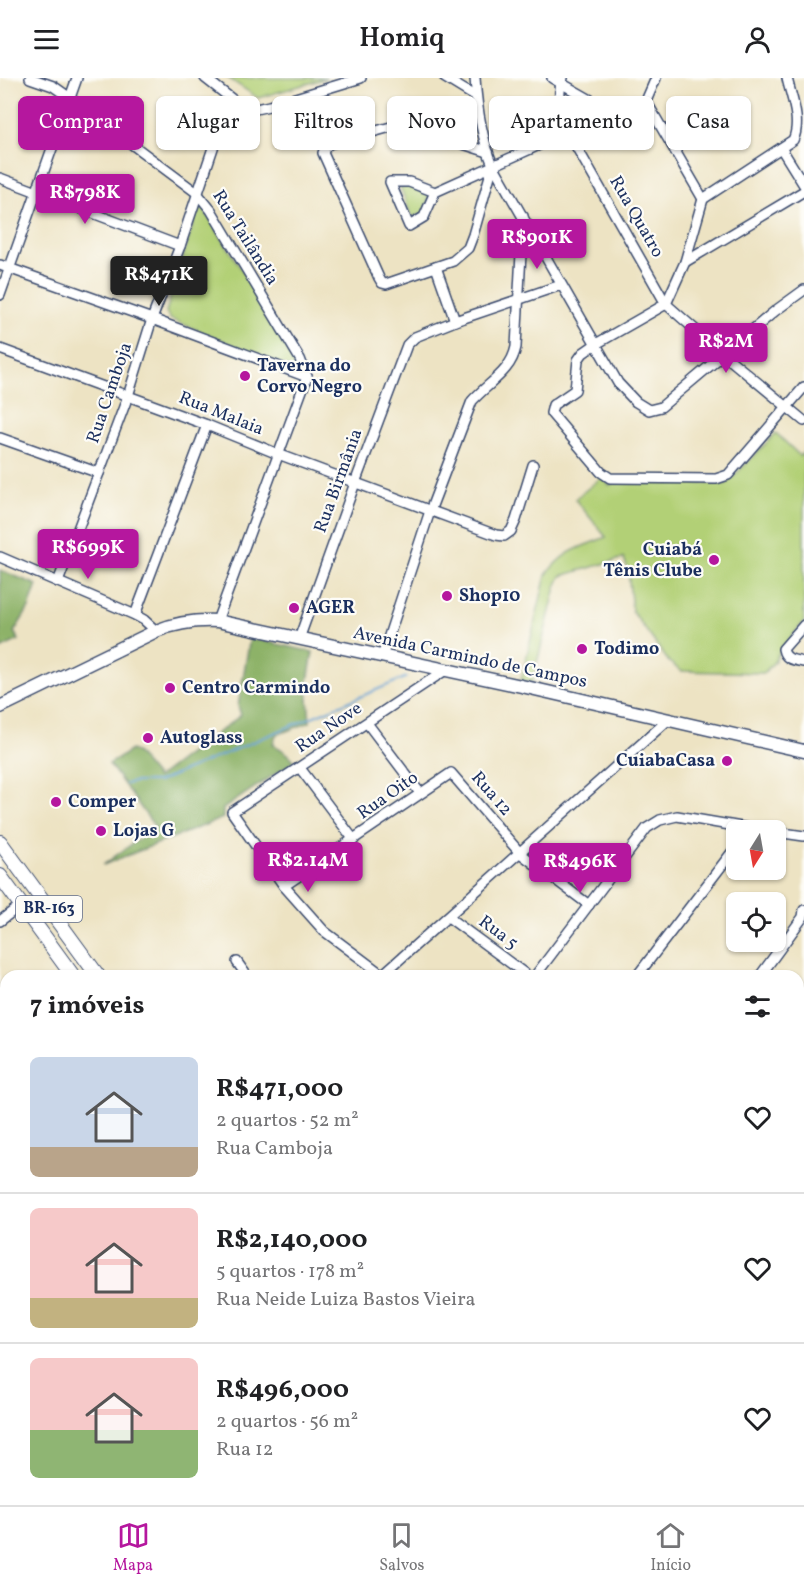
<!DOCTYPE html>
<html lang="pt">
<meta charset="utf-8">
<style>
:root{--surface:#fff;--page:#f6f6f6;--text:#202124;--muted:#757577;--line:#e0e0e0;--accent:#b5179e}
body{margin:0;font-family:Vollkorn,serif;background:var(--page);color:var(--text);height:100vh;display:flex;flex-direction:column;font-size:22px;white-space:nowrap}
*{box-sizing:border-box;margin:0}
p{font-size:20px;color:var(--muted)}
.icon{flex:none;width:33px;height:33px;fill:none;stroke:currentColor;stroke-width:2;stroke-linecap:round;stroke-linejoin:round}
.map{position:relative;flex:1;overflow:hidden}
.panel{position:absolute;left:0px;top:892px;width:804px;height:536px;display:flex;flex-direction:column;background:var(--surface);border-radius:18px 18px 0 0;box-shadow:0 2px 4px #0004}
.panel>*{flex:none}
.guide{position:absolute;left:18px;top:18px;width:768px;height:54px;display:flex;gap:12px}
.needle{width:39px;rotate:191deg}
.tools{position:absolute;left:726px;top:742px;display:grid;gap:12px}
.tools a{display:grid;place-items:center;width:60px;height:60px;border-radius:9px;background:var(--surface);box-shadow:0 2px 4px #0004;font-size:30px}
.price{position:absolute;translate:-50% -51px;padding:0 14px;border-radius:6px;background:var(--accent);color:#fff;font-size:20px;line-height:39px;filter:drop-shadow(0 2px 3px #0008)}
.price::after{content:'';position:absolute;left:50%;top:36px;width:18px;height:14px;margin-left:-9px;background:inherit;clip-path:polygon(0 0,100% 0,50% 100%)}
.price.selected{background:#222;color:#fff}
ul{padding:0;list-style:none}
li{display:flex;align-items:center;gap:18px;height:150px;padding:0 30px}
li+li{border-top:2px solid var(--line)}
li span{display:grid;place-items:center;flex:none;width:168px;height:120px;border-radius:9px;color:#555}
li>.icon{margin-inline-start:auto}
span .icon{width:72px;height:72px;fill:#fffc;stroke-width:1}
li b{font-size:26px}
h2{display:flex;justify-content:space-between;align-items:center;height:72px;padding:0 30px;font-size:26px}
.chip{padding:0 21px;border-radius:9px;background:var(--surface);box-shadow:0 2px 4px #0004;font-size:21px;line-height:54px}
.chip.selected{background:var(--accent);color:#fff}
header{display:flex;justify-content:space-between;align-items:center;height:78px;padding:0 30px;background:var(--surface);font-size:27px;font-weight:600}
.dock{display:flex;justify-content:space-around;align-items:center;height:84px;border-top:2px solid var(--line);background:var(--surface);font-size:16px;color:var(--muted)}
.dock a{display:grid;justify-items:center;gap:3px}
.dock .selected{color:var(--accent)}
.map>svg:first-child{display:block}
.green{fill:#b2d076;stroke:#66806a;stroke-width:1.5}
.forest{fill:#8db267;stroke:#547062;stroke-width:1.5}
.lines{fill:none;stroke-linecap:round;stroke-linejoin:round}
.stream{stroke:#62a0d4;stroke-width:2}
.minor-casing{stroke:#3a4a6d;stroke-width:12}
.major-casing{stroke:#3a4a6d;stroke-width:15}
.highway-casing{stroke:#3a4a6d;stroke-width:16}
.minor{stroke:#fff;stroke-width:9}
.major{stroke:#fff;stroke-width:12}
.highway{stroke:#fff;stroke-width:14}
.poi-dot{fill:#b5179e;stroke:#fdfcf7;stroke-width:2}
.labels{text-anchor:middle;dominant-baseline:central;stroke-width:4.5;stroke-linejoin:round;paint-order:stroke}
.shield{fill:#fdfcf7;stroke:#5f6c8c;stroke-width:1.5}
.shield-label{font-size:16px;font-weight:bold;fill:#1b2f5e}
.street-label{font-size:18px;fill:#1b2f5e;stroke:#fdfcf7}
.poi-label{font-size:18px;font-weight:bold;fill:#1b2f5e;stroke:#fdfcf7;text-anchor:start}
</style>
<header><svg class="icon" aria-label="menu" viewBox="0 0 24 24"><path d="M4 6h16M4 12h16M4 18h16"/></svg>Homiq<svg class="icon" aria-label="person" viewBox="0 0 24 24"><circle cx="12" cy="8" r="4"/><path d="M4 21q1-7 8-7t8 7"/></svg></header>
<div class="map">
<svg width="804" height="1427" viewBox="0 0 804 1427">
<rect width="100%" height="100%" fill="#fdfcf7"/>
<filter id="ink" filterUnits="userSpaceOnUse"><feTurbulence type="fractalNoise" baseFrequency=".0167" numOctaves="2"/><feDisplacementMap in="SourceGraphic" scale="12" xChannelSelector="R" yChannelSelector="G"/><feConvolveMatrix kernelMatrix="1 2 1 2 8 2 1 2 1" color-interpolation-filters="sRGB"/></filter>
<filter id="wash" filterUnits="userSpaceOnUse"><feTurbulence type="fractalNoise" baseFrequency=".008" numOctaves="4" result="noise"/><feDisplacementMap in="SourceGraphic" scale="24" xChannelSelector="R" yChannelSelector="G"/><feGaussianBlur stdDeviation="1.35" result="paint"/><feColorMatrix in="noise" values="0 0 0 0 0 0 0 0 0 0 0 0 0 0 0 0 0 1.4 0 .05"/><feComposite in="paint" operator="in"/></filter>
<g filter="url(#wash)">
<rect width="100%" height="100%" fill="#ede3c3"/>
<g class="green">
<polygon points="228,0 327,0 258,20"/>
<polygon points="410,108 430,117 424,135 412,140 400,109"/>
<polygon points="199,127 205,133 300,285 294,292 170,241 166,234"/>
<path d="M776 355 800 378 804 374V544L781 571 774 584 764 595 681 593 669 584 632 533 628 492 624 480 561 498 556 509 532 605 521 602 546 497C564 472 579 470 606 459L575 421 603 398 609 407 618 404 726 406Z"/>
<polygon points="289,1422 341,1422 344,1427 292,1427"/>
</g>
<g class="forest">
<polygon points="0,492 37,507 29,530 14,554 19,562 0,571"/>
<path d="M250 560 313 574 307 609 310 644 276 657 273 666C280 671 290 675 294 683L223 731V740L103 787 155 749 109 686 131 672 136 674 157 700 241 637 238 628Z"/>
</g>
<g class="lines">
<polyline class="stream" points="126,706 134,704 158,704 407,599"/>
</g>
</g>
<g filter="url(#ink)">
<g class="lines">
<g class="minor-casing">
<g id="minor">
<polyline points="30,0 53,8 70,20 197,115 211,132 300,281 307,299"/>
<polyline points="205,0 247,33"/>
<polyline points="445,0 476,19"/>
<path d="M475 0C477 30 481 59 493 87L618 305 636 324 649 332 661 329 775 233 804 212"/>
<polyline points="552,0 617,37"/>
<path d="M563 0C555 17 564 37 568 54L666 226 723 276 804 343"/>
<path d="M646 23 703 121 793 62C802 43 791 19 787 0"/>
<polyline points="646,23 656,0"/>
<polyline points="781,70 804,107"/>
<polyline points="488,74 419,52 398,47 329,66 325,70 323,75 379,200 382,205 386,206 453,183 468,170 473,157 493,87"/>
<polyline points="0,100 180,168"/>
<polyline points="435,114 409,104 390,104 409,148 424,139 435,114 568,54 617,37 646,23"/>
<polyline points="703,121 685,184 666,226 596,266 583,275 578,282 575,312 553,327 551,335 601,394 610,400 716,401 728,397 804,309"/>
<polyline points="685,184 804,113"/>
<polyline points="0,187 152,241 307,299"/>
<polyline points="436,189 455,243"/>
<polyline points="0,217 77,0"/>
<polyline points="0,271 207,347 278,376 496,457 504,458 511,453 516,442 533,387"/>
<polyline points="0,360 99,395"/>
<polyline points="0,479 135,537 144,542 156,553"/>
<polyline points="58,504 128,318 152,241 180,168 216,61 237,38 247,33 269,28 361,0"/>
<polyline points="135,537 207,347"/>
<polyline points="217,543 307,299"/>
<path d="M804 547 783 571C785 582 794 582 804 584"/>
<polyline points="299,561 355,405 407,267 415,259 455,243 561,207"/>
<path d="M382 579 430 433 472 323C489 304 511 294 516 269L523 138"/>
<polyline points="367,645 420,715"/>
<polyline points="300,690 354,762"/>
<polyline points="776,754 804,758"/>
<polyline points="284,808 451,695 520,775 589,827"/>
<polyline points="448,839 528,898"/>
<polyline points="0,843 21,827"/>
<polyline points="237,884 247,898"/>
<polyline points="381,898 668,642"/>
<polyline points="384,898 324,853 284,808 232,734 444,593"/>
<polyline points="535,898 647,750 660,742 677,738 765,753"/>
<polyline points="637,898 736,769"/>
<polyline points="760,898 803,839 804,832"/>
<polyline points="0,944 6,952"/>
<polyline points="798,973 804,965"/>
<polyline points="798,984 804,989"/>
<polyline points="0,1015 6,1010"/>
<polyline points="0,1075 6,1082"/>
<polyline points="798,1102 804,1107"/>
<polyline points="798,1204 804,1209"/>
<polyline points="0,1205 6,1213"/>
<polyline points="798,1248 804,1239"/>
<polyline points="0,1321 6,1318"/>
<polyline points="446,1427 447,1422"/>
</g>
</g>
<g class="major-casing">
<g id="major">
<path d="M0 629 156 553C176 545 195 542 217 543L526 609 804 673"/>
<polyline points="798,1296 804,1286"/>
<polyline points="798,1349 804,1339"/>
<polyline points="459,1422 463,1427"/>
<polyline points="510,1422 514,1427"/>
<polyline points="721,1427 724,1422"/>
<polyline points="752,1427 755,1422"/>
</g>
</g>
<g class="highway-casing">
<g id="highway">
<polyline points="0,764 98,898"/>
<polyline points="0,798 73,898"/>
<polyline points="473,1422 477,1427"/>
<polyline points="501,1422 505,1427"/>
</g>
</g>
<use href="#minor" class="minor"/>
<use href="#major" class="major"/>
<use href="#highway" class="highway"/>
</g>
</g>
<g class="poi-dot">
<circle cx="245" cy="298" r="6"/>
<circle cx="714" cy="482" r="6"/>
<circle cx="447" cy="518" r="6"/>
<circle cx="294" cy="530" r="6"/>
<circle cx="582" cy="571" r="6"/>
<circle cx="170" cy="610" r="6"/>
<circle cx="148" cy="660" r="6"/>
<circle cx="727" cy="683" r="6"/>
<circle cx="56" cy="724" r="6"/>
<circle cx="101" cy="753" r="6"/>
</g>
<g class="labels">
<rect class="shield" x="16" y="818" width="66" height="26" rx="4.5"/>
<g class="shield-label">
<text x="49" y="831">BR-163</text>
</g>
<g class="street-label">
<text transform="translate(636 139) rotate(60)">Rua Quatro</text>
<text transform="translate(245 160) rotate(58)">Rua Tailândia</text>
<text transform="translate(110 315) rotate(-71)">Rua Camboja</text>
<text transform="translate(221 336) rotate(22)">Rua Malaia</text>
<text transform="translate(339 403) rotate(-70)">Rua Birmânia</text>
<text transform="translate(470 580) rotate(12)">Avenida Carmindo de Campos</text>
<text transform="translate(329 650) rotate(-34)">Rua Nove</text>
<text transform="translate(491 716) rotate(49)">Rua 12</text>
<text transform="translate(388 718) rotate(-35)">Rua Oito</text>
<text transform="translate(498 855) rotate(37)">Rua 5</text>
</g>
<g class="poi-label">
<text x="257" y="288">Taverna do<tspan x="257" dy="21">Corvo Negro</tspan></text>
<text x="702" y="472" text-anchor="end">Cuiabá<tspan x="702" dy="21">Tênis Clube</tspan></text>
<text x="459" y="518">Shop10</text>
<text x="306" y="530">AGER</text>
<text x="594" y="571">Todimo</text>
<text x="182" y="610">Centro Carmindo</text>
<text x="160" y="660">Autoglass</text>
<text x="715" y="683" text-anchor="end">CuiabaCasa</text>
<text x="68" y="724">Comper</text>
<text x="113" y="753">Lojas G</text>
</g>
</g>
</svg>
<div class="tools">
<a><svg class="needle" viewBox="-14 -14 28 28"><path d="M0-13l5 13h-10z" fill="#e53935"/><path d="M0 13l5-13h-10z" fill="#757577"/></svg></a>
<a><svg class="icon" aria-label="locate" viewBox="0 0 24 24"><circle cx="12" cy="12" r="6"/><path d="M12 2v4M12 18v4M2 12h4M18 12h4"/></svg></a>
</div>
<b class="price" style="left:85px;top:147px">R$798K</b>
<b class="price" style="left:537px;top:192px">R$901K</b>
<b class="price selected" style="left:159px;top:229px">R$471K</b>
<b class="price" style="left:726px;top:296px">R$2M</b>
<b class="price" style="left:88px;top:502px">R$699K</b>
<b class="price" style="left:308px;top:815px">R$2.14M</b>
<b class="price" style="left:580px;top:816px">R$496K</b>
<div class="guide">
<a class="chip selected">Comprar</a>
<a class="chip">Alugar</a>
<a class="chip">Filtros</a>
<a class="chip">Novo</a>
<a class="chip">Apartamento</a>
<a class="chip">Casa</a>
</div>
<section class="panel">
<h2>7 imóveis<svg class="icon" aria-label="filters" viewBox="0 0 24 24"><path d="M4 7h16M4 17h16"/><circle cx="9" cy="7" r="2"/><circle cx="15" cy="17" r="2"/></svg></h2>
<ul>
<li><span style="background:linear-gradient(#c9d6e8 75%,#b9a48a 0)"><svg class="icon" aria-label="home" viewBox="0 0 24 24"><path d="M3 11l9-7 9 7M6 9v11h12V9"/></svg></span><div><b>R$471,000</b><p>2 quartos · 52 m²</p><p>Rua Camboja</p></div><svg class="icon" aria-label="heart" viewBox="0 0 24 24"><path d="M12 20l-8-8c-3-5 5-10 8-4 3-6 11-1 8 4z"/></svg></li>
<li><span style="background:linear-gradient(#f6c9c9 75%,#c2b280 0)"><svg class="icon" aria-label="home" viewBox="0 0 24 24"><path d="M3 11l9-7 9 7M6 9v11h12V9"/></svg></span><div><b>R$2,140,000</b><p>5 quartos · 178 m²</p><p>Rua Neide Luiza Bastos Vieira</p></div><svg class="icon" aria-label="heart" viewBox="0 0 24 24"><path d="M12 20l-8-8c-3-5 5-10 8-4 3-6 11-1 8 4z"/></svg></li>
<li><span style="background:linear-gradient(#f6c9c9 60%,#8fb573 0)"><svg class="icon" aria-label="home" viewBox="0 0 24 24"><path d="M3 11l9-7 9 7M6 9v11h12V9"/></svg></span><div><b>R$496,000</b><p>2 quartos · 56 m²</p><p>Rua 12</p></div><svg class="icon" aria-label="heart" viewBox="0 0 24 24"><path d="M12 20l-8-8c-3-5 5-10 8-4 3-6 11-1 8 4z"/></svg></li>
</ul>
</section>
</div>
<nav class="dock">
<a class="selected"><svg class="icon" aria-label="map" viewBox="0 0 24 24"><path d="M3 6l6-2 6 2 6-2v14l-6 2-6-2-6 2zM9 4v14M15 6v14"/></svg>Mapa</a>
<a><svg class="icon" aria-label="saved" viewBox="0 0 24 24"><path d="M7 4h10v16l-5-4-5 4z"/></svg>Salvos</a>
<a><svg class="icon" aria-label="home" viewBox="0 0 24 24"><path d="M3 11l9-7 9 7M6 9v11h12V9"/></svg>Início</a>
</nav>
